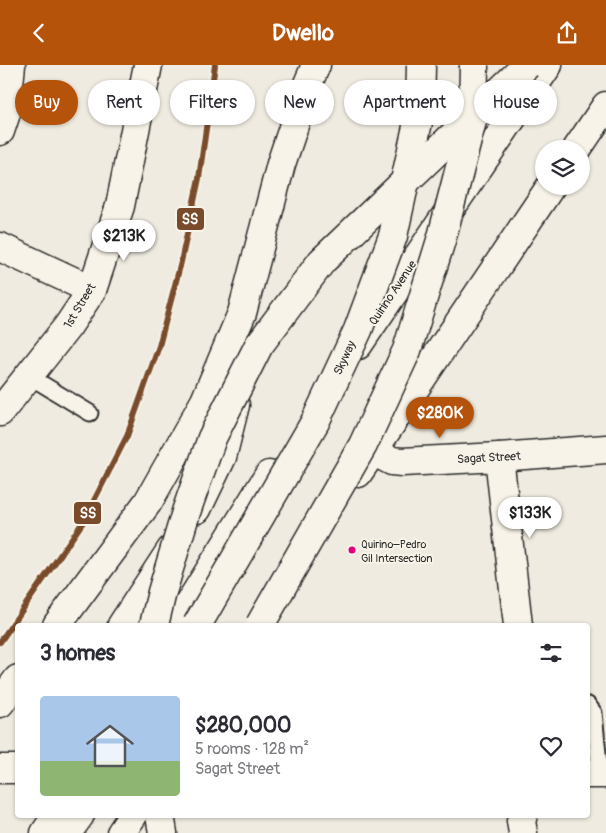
<!DOCTYPE html>
<meta charset="utf-8">
<style>
:root{--surface:#fff;--page:#f2f2f3;--text:#2b2b33;--muted:#7c7c81;--accent:#b45309}
body{margin:0;font-family:Pangolin,sans-serif;background:var(--page);color:var(--text);height:100vh;display:flex;flex-direction:column;font-size:19px;white-space:nowrap}
*{box-sizing:border-box;margin:0}
p{font-size:16px;color:var(--muted)}
.icon{flex:none;width:28px;height:28px;fill:none;stroke:currentColor;stroke-width:2;stroke-linecap:round;stroke-linejoin:round}
.map{position:relative;flex:1;overflow:hidden}
.drawer{position:absolute;left:15px;top:558px;width:575px;height:195px;display:flex;flex-direction:column;background:var(--surface);border-radius:5px;box-shadow:0 1px 4px #0004}
.drawer>*{flex:none}
.banner{position:absolute;left:15px;top:15px;width:576px;height:45px;display:flex;gap:10px}
.buttons{position:absolute;left:535px;top:75px;display:grid;gap:10px}
.buttons a{display:grid;place-items:center;width:55px;height:55px;border-radius:50%;background:var(--surface);box-shadow:0 1px 4px #0004;font-size:25px}
.price{position:absolute;translate:-50% -42px;padding:0 11px;border-radius:18px;background:#fff;color:#222;font-size:16px;line-height:32px;filter:drop-shadow(0 1px 2px #0008)}
.price::after{content:'';position:absolute;left:50%;top:30px;width:15px;height:11px;margin-left:-8px;background:inherit;clip-path:polygon(0 0,100% 0,50% 100%)}
.price.active{background:var(--accent);color:#fff}
ul{padding:0;list-style:none}
li{display:flex;align-items:center;gap:15px;height:125px;padding:0 25px}
li span{display:grid;place-items:center;flex:none;width:140px;height:100px;border-radius:5px;color:#555}
li>.icon{margin-inline-start:auto}
span .icon{width:60px;height:60px;fill:#fffc;stroke-width:1}
li b{font-size:21px}
h2{display:flex;justify-content:space-between;align-items:center;height:60px;padding:0 25px;font-size:21px}
.tag{padding:0 18px;border-radius:22px;background:var(--surface);box-shadow:0 1px 4px #0004;font-size:18px;line-height:45px}
.tag.active{background:var(--accent);color:#fff}
header{display:flex;justify-content:space-between;align-items:center;height:65px;padding:0 25px;background:var(--accent);color:#fff;font-size:22px;font-weight:700}
.map>svg:first-child{display:block}
.lines{fill:none;stroke-linecap:round;stroke-linejoin:round}
.lane-casing{stroke:#2b2b2b;stroke-width:19}
.street-casing{stroke:#2b2b2b;stroke-width:31}
.secondary-casing{stroke:#2b2b2b;stroke-width:31}
.primary-casing{stroke:#2b2b2b;stroke-width:31}
.highway-casing{stroke:#2b2b2b;stroke-width:31}
.lane{stroke:#f7f3e8;stroke-width:15}
.street{stroke:#f7f3e8;stroke-width:28}
.secondary{stroke:#f7f3e8;stroke-width:28}
.primary{stroke:#f7f3e8;stroke-width:28}
.highway{stroke:#f7f3e8;stroke-width:28}
.highway-bridge-casing{stroke:#2b2b2b;stroke-width:31;stroke-linecap:butt}
.highway-bridge{stroke:#f7f3e8;stroke-width:28}
.rail-1-casing{stroke:#f7f3e8;stroke-width:10}
.rail-1{stroke:#7a4b2a;stroke-width:6}
.bus-dot{fill:#e5007d;stroke:#f7f3e8;stroke-width:2}
.labels{text-anchor:middle;dominant-baseline:central;stroke-width:4;stroke-linejoin:round;paint-order:stroke}
.bus-label{font-size:11px;fill:#2b2b2b;stroke:#f7f3e8;text-anchor:start}
.street-label{font-size:12px;fill:#2b2b2b;stroke:#f7f3e8}
.line-badge{stroke:#f7f3e8;stroke-width:2}
.badge-label{font-size:14px;text-anchor:middle;font-weight:bold;fill:#fff}
</style>
<header><svg class="icon" aria-label="back" viewBox="0 0 24 24"><path d="M15 5l-7 7 7 7"/></svg>Dwello<svg class="icon" aria-label="share" viewBox="0 0 24 24"><path d="M12 15V3M7 8l5-5 5 5M5 13v7h14v-7"/></svg></header>
<div class="map">
<svg width="606" height="768" viewBox="0 0 606 768">
<rect width="100%" height="100%" fill="#efebe0"/>
<filter id="ink" filterUnits="userSpaceOnUse"><feTurbulence type="fractalNoise" baseFrequency=".02" numOctaves="2"/><feDisplacementMap in="SourceGraphic" scale="10" xChannelSelector="R" yChannelSelector="G"/><feConvolveMatrix kernelMatrix="1 2 1 2 8 2 1 2 1" color-interpolation-filters="sRGB"/></filter>
<g filter="url(#ink)">
<g class="lines">
<g class="lane-casing">
<g id="lane">
<polyline points="29,311 90,348"/>
<polyline points="588,640 594,648 600,709"/>
</g>
</g>
<g class="street-casing">
<g id="street">
<polyline points="0,66 6,48 11,0"/>
<polyline points="0,182 92,225"/>
<polyline points="0,347 68,261 92,225 120,141 148,0"/>
<polyline points="373,386 392,396 402,397 499,392 606,384"/>
<polyline points="499,392 518,560"/>
</g>
</g>
<g class="secondary-casing">
<g id="secondary">
<polyline points="0,704 18,704"/>
<polyline points="588,709 606,709"/>
<polyline points="160,750 163,768"/>
<polyline points="523,768 521,756 523,750"/>
</g>
</g>
<g class="primary-casing">
<g id="primary">
<polyline points="577,84 606,41"/>
<polyline points="358,280 548,0"/>
<polyline points="358,408 551,121"/>
<polyline points="176,560 269,410"/>
<polyline points="45,768 57,750"/>
</g>
</g>
<g class="highway-casing">
<g id="highway">
<polyline points="197,444 222,392 235,340"/>
<polyline points="57,560 148,437 205,336 242,248 281,99 307,21 316,0"/>
<polyline points="122,560 171,485"/>
<polyline points="0,638 18,614"/>
<polyline points="67,768 80,750"/>
<polyline points="121,768 133,750"/>
</g>
</g>
<use href="#lane" class="lane"/>
<use href="#street" class="street"/>
<use href="#secondary" class="secondary"/>
<use href="#primary" class="primary"/>
<use href="#highway" class="highway"/>
<g class="highway-bridge-casing">
<g id="highway-bridge">
<polyline points="154,560 162,527 186,447 212,373 259,280 322,196 527,0"/>
<polyline points="197,560 315,357 358,265 393,171 420,48 421,0"/>
<polyline points="260,560 363,380 407,285 442,172 473,52 474,0"/>
</g>
</g>
<use href="#highway-bridge" class="highway-bridge"/>
<g class="rail-1-casing">
<polyline id="rail-1" points="0,577 83,457 127,371 159,281 181,197 199,113 215,0"/>
</g>
<use href="#rail-1" class="rail-1"/>
</g>
</g>
<circle class="bus-dot" cx="352" cy="485" r="4.5"/>
<g class="labels">
<g class="bus-label">
<text x="361" y="479">Quirino–Pedro<tspan x="361" dy="14">Gil Intersection</tspan></text>
</g>
<g class="street-label">
<text transform="translate(393 228) rotate(-56)">Quirino Avenue</text>
<text transform="translate(80 241) rotate(-59)">1st Street</text>
<text transform="translate(345 293) rotate(-65)">Skyway</text>
<text transform="translate(489 393) rotate(-3)">Sagat Street</text>
</g>
</g>
<g class="line-badge">
<rect x="176" y="142" width="29" height="24" rx="5" fill="#7a4b2a"/>
<rect x="73" y="436" width="29" height="24" rx="5" fill="#7a4b2a"/>
</g>
<g class="badge-label">
<text x="190" y="159">SS</text>
<text x="88" y="453">SS</text>
</g>
</svg>
<div class="buttons">
<a><svg class="icon" aria-label="layers" viewBox="0 0 24 24"><path d="M12 4l9 5-9 5-9-5zM3 14l9 5 9-5"/></svg></a>
</div>
<b class="price" style="left:124px;top:197px">$213K</b>
<b class="price active" style="left:440px;top:374px">$280K</b>
<b class="price" style="left:530px;top:474px">$133K</b>
<div class="banner">
<a class="tag active">Buy</a>
<a class="tag">Rent</a>
<a class="tag">Filters</a>
<a class="tag">New</a>
<a class="tag">Apartment</a>
<a class="tag">House</a>
</div>
<section class="drawer">
<h2>3 homes<svg class="icon" aria-label="filters" viewBox="0 0 24 24"><path d="M4 7h16M4 17h16"/><circle cx="9" cy="7" r="2"/><circle cx="15" cy="17" r="2"/></svg></h2>
<ul>
<li><span style="background:linear-gradient(#a9c7e8 65%,#8fb573 0)"><svg class="icon" aria-label="home" viewBox="0 0 24 24"><path d="M3 11l9-7 9 7M6 9v11h12V9"/></svg></span><div><b>$280,000</b><p>5 rooms · 128 m²</p><p>Sagat Street</p></div><svg class="icon" aria-label="heart" viewBox="0 0 24 24"><path d="M12 20l-8-8c-3-5 5-10 8-4 3-6 11-1 8 4z"/></svg></li>
</ul>
</section>
</div>
